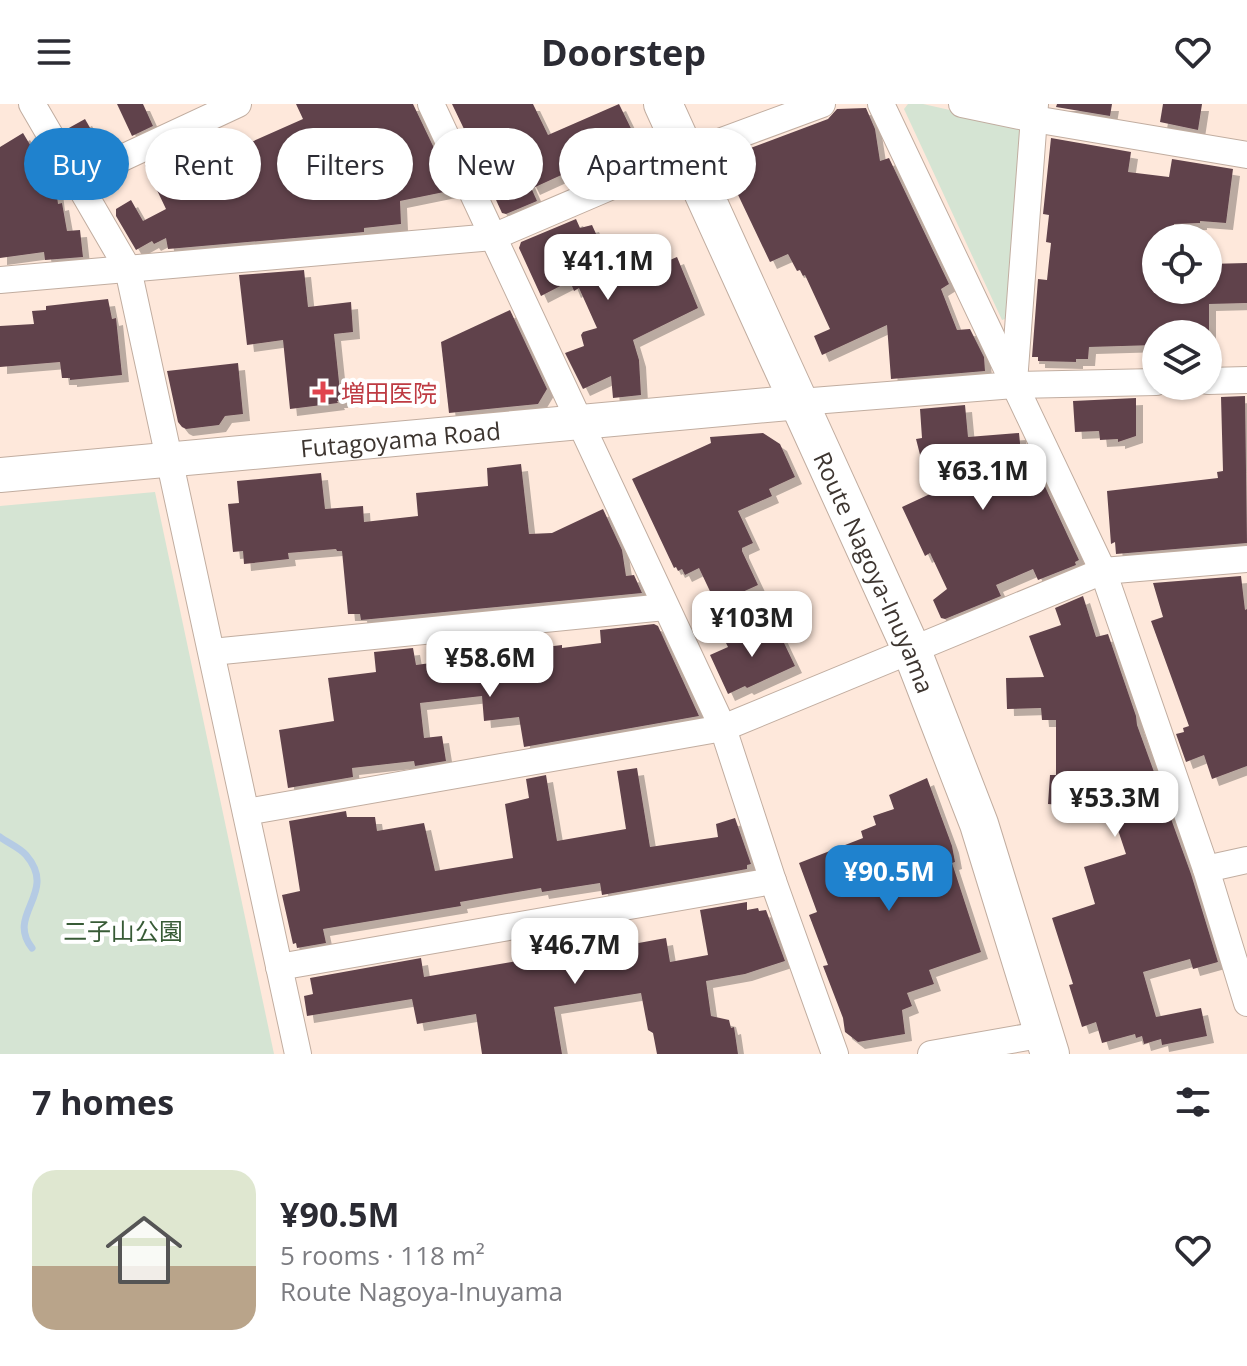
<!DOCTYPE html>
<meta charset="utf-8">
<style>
:root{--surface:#fff;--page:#f7f7f7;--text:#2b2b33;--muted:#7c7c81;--accent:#1f82ce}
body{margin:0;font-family:"Open Sans","Noto Sans JP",sans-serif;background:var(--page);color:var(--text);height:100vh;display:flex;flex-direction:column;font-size:30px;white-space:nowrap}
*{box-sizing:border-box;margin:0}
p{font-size:26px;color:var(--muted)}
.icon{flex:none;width:44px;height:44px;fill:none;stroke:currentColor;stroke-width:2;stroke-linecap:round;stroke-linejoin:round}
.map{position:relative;height:950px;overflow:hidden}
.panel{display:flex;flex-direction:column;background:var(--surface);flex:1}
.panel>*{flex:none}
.banner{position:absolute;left:24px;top:24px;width:800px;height:72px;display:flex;gap:16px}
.controls{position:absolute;left:1142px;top:120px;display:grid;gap:16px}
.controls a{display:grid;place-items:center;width:80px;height:80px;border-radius:50%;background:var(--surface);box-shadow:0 2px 6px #0004;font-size:40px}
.price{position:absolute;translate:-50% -68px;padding:0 18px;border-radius:16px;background:#fff;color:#222;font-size:26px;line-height:52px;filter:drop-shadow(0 2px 4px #0008)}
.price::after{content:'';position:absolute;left:50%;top:48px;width:24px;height:18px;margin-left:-12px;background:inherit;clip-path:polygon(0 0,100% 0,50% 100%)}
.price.active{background:var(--accent);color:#fff}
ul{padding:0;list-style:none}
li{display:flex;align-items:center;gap:24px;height:200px;padding:0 32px}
li span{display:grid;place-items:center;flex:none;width:224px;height:160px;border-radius:24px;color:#555}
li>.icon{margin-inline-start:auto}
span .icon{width:96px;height:96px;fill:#fffc;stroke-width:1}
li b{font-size:34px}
h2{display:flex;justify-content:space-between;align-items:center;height:96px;padding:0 32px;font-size:34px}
.chip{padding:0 28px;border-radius:36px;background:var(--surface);box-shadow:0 2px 6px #0004;font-size:28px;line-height:72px}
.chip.active{background:var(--accent);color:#fff}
header{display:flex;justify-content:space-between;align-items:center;height:104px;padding:0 32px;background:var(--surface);font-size:36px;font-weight:700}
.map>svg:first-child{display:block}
.green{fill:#d5e4d3}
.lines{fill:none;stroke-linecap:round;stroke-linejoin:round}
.stream{stroke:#b5cbe4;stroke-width:7}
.building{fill:#60434c;filter:url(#shadow)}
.minor-casing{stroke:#c1ada0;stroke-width:28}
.tertiary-casing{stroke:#c1ada0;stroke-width:36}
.secondary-casing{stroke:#c1ada0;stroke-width:40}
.minor{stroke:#fff;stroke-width:26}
.tertiary{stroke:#fff;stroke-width:34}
.secondary{stroke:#fff;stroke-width:38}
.health-dot{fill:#e0444e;stroke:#fff;stroke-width:3}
.labels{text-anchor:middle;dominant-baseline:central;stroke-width:8;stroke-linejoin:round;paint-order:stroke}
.health-label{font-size:24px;fill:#be3a42;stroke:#fff;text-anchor:start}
.street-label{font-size:24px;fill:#3d3530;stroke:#fff}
.park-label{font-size:24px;fill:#385b36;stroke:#fff}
</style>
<header><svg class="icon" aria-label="menu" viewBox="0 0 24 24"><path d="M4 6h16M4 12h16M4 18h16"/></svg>Doorstep<svg class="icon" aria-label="heart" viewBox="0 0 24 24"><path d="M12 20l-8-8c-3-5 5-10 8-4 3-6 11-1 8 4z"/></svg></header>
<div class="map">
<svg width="1247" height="950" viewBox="0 0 1247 950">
<defs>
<filter id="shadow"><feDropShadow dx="7" dy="7" stdDeviation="0" flood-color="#0004"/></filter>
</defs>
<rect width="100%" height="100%" fill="#fee8db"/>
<g class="green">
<polygon points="908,0 923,0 1017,21 1023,30 1011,213 1002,216 904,5"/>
<polygon points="155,388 274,950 0,950 0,402"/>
</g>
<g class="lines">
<path class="stream" d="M0 733C8 739 20 744 26 751 59 789 5 810 32 844"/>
</g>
<g class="building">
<polygon points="117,0 143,0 153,22 132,32"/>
<polygon points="296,0 413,0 454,86 400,97 401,120 364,124 364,128 168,145 166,134 154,140 152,137 136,146 116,112 116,105 131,96 143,117 166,105 145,61 181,44 182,48 223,30 231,47 303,15"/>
<polygon points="452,0 533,0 548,31 619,0 644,51 573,81 568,68 533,84 510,36 476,50"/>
<polygon points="1057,0 1112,0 1110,12 1056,3"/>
<polygon points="1163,0 1202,0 1198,26 1160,18"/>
<polygon points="866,4 875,25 880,57 889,54 949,180 941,185 957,226 970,225 984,253 985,267 891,275 887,221 822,251 814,232 830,225 805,171 803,172 800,166 797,167 788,150 770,158 721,55 828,15 837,5"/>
<polygon points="85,15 101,43 81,52 67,25"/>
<polygon points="23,29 56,84 58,100 62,99 67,127 80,126 83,153 45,156 44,148 0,154 0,43"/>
<polygon points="1051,34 1131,48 1128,68 1169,73 1172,55 1233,65 1226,119 1200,117 1200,119 1174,120 1175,134 1156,134 1156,186 1208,186 1208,160 1247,159 1247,199 1209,200 1209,230 1156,230 1156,241 1089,243 1088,255 1076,255 1076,258 1038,257 1038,253 1032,253 1038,175 1047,176 1051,139 1046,138 1049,111 1043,110"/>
<polygon points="525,70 537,97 506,110 502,109 491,85"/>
<polygon points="576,115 580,124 592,121 618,178 677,153 698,204 633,236 639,256 641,291 613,294 611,272 583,285 565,249 584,242 581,231 583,228 597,224 579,184 574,187 570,177 541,192 519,144 521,138"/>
<polygon points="304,166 308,203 351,198 353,228 334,230 341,297 337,297 338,299 290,305 283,236 247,241 239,171"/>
<polygon points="108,195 112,215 116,214 122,271 70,276 70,274 62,274 60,258 0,263 0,222 34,220 32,207 46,206 46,202"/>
<polygon points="510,206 547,285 538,300 449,309 441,238"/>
<polygon points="238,259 243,310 225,312 219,321 186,325 182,323 178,318 167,267"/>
<polygon points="1245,292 1247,439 1116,450 1115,438 1111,440 1107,387 1218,374 1217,368 1223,367 1221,293"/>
<polygon points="1136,294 1136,332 1118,338 1118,335 1100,336 1099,327 1075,328 1073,297"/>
<polygon points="965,301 968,333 1019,329 1021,349 1029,348 1079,456 1075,458 1076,461 1038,476 1033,465 996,481 1001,492 945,515 941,514 933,496 947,485 930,449 925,452 902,403 930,390 916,335 922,334 920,305"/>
<polygon points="763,329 780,340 795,373 769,385 772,392 738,407 753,439 742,444 742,447 758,481 716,500 699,464 685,471 682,465 678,467 676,463 674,464 632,375 711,339 710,333"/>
<polygon points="521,360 529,430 552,429 603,405 622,446 626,472 634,471 642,489 361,516 360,510 348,510 342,447 337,447 336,445 288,449 289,455 244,460 243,447 233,448 228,400 239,399 237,377 321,369 325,405 363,402 364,418 418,412 416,389 488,382 487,364"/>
<polygon points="1241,472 1245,506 1247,505 1247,662 1212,675 1204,651 1186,658 1176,630 1184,628 1183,624 1189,622 1151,517 1163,513 1153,479"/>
<polygon points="1083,492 1096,533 1108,530 1136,612 1137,621 1191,770 1218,858 1193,865 1190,855 1143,868 1156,913 1201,904 1207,932 1162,941 1161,935 1144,940 1142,932 1136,934 1135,930 1102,939 1096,918 1082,923 1069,881 1073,880 1052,814 1095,800 1084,763 1126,750 1112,708 1060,706 1061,701 1048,700 1050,671 1056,671 1056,616 1042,616 1041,604 1007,605 1006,574 1044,573 1029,532 1061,521 1055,504"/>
<polygon points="654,520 658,522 699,612 524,643 519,613 484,617 482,592 420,599 424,634 442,632 446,657 415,662 414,657 352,664 353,673 288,684 279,626 334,617 328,574 376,568 374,548 413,544 416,561 453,556 450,540 530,532 529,545 562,541 562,544 601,539 600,526"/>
<polygon points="775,520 795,562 747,584 745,582 728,590 710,551 728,543 726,539 763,522 764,526"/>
<polygon points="637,664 650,743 718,733 716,720 735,714 751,760 747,761 747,765 602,791 600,779 542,788 541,784 460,798 461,802 323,825 326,839 297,844 296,839 293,840 282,791 300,787 289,717 346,707 347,713 375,713 377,727 424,719 435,767 513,754 505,700 529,694 526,675 546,671 557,737 626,725 617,667"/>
<polygon points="927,674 952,742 955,758 952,759 981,848 929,866 934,880 907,889 912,902 902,906 905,930 858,938 845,928 843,914 823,862 828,861 809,811 817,808 799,759 863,734 861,727 876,721 873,712 894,705 889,691"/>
<polygon points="747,798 747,806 758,804 759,807 766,806 785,857 745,870 706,877 711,912 729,916 731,924 734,923 738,950 657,950 653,929 648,926 641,889 554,903 562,950 482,950 476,910 417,920 412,895 307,912 304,892 313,890 310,874 421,854 424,873 563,849 560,830 629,818 633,840 666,834 670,858 708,851 700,806"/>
</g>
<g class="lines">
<g class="minor-casing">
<g id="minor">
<polyline points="32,0 128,165 298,950"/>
<polyline points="431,0 723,624 773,777 835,950"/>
<polyline points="881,0 1103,467 1206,765 1247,899"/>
<polyline points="962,0 1034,15 1247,51"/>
<polyline points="77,75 238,0"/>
<polyline points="0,176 493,133 687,50 822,0"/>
<polyline points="1208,277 1247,276"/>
<polyline points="1014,278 1035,0"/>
<polyline points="800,298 1014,281 1156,278"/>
<polyline points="212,548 665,503"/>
<polyline points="246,708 723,624 1103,467 1247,455"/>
<polyline points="1206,765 1247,756"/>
<polyline points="279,863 773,777"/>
<polyline points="931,950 1045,930"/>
</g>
</g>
<g class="tertiary-casing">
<g id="tertiary">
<path id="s1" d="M0 371 800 298"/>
</g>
</g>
<g class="secondary-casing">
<g id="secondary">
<path id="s2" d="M663 0 912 547 979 720 1050 950"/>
</g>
</g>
<use href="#minor" class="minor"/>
<use href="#tertiary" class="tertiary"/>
<use href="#secondary" class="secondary"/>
</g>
<path class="health-dot" d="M319 276h8v8h8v8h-8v8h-8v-8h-8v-8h8z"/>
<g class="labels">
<g class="health-label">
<text x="341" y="288">増田医院</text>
</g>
<g class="street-label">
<text stroke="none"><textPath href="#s1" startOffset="402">Futagoyama Road</textPath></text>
<text stroke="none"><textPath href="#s2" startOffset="514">Route Nagoya-Inuyama</textPath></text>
</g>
<g class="park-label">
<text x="123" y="826">二子山公園</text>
</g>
</g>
</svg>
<div class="controls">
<a><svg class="icon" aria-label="locate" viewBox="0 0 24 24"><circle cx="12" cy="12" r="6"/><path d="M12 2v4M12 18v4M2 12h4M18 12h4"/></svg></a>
<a><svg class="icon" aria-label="layers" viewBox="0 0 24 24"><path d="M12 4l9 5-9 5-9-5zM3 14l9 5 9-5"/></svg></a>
</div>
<b class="price" style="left:608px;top:198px">¥41.1M</b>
<b class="price" style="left:983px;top:408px">¥63.1M</b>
<b class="price" style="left:752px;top:555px">¥103M</b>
<b class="price" style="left:490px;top:595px">¥58.6M</b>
<b class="price" style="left:1115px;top:735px">¥53.3M</b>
<b class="price active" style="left:889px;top:809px">¥90.5M</b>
<b class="price" style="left:575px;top:882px">¥46.7M</b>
<div class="banner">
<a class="chip active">Buy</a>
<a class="chip">Rent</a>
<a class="chip">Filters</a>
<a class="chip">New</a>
<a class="chip">Apartment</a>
</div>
</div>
<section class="panel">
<h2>7 homes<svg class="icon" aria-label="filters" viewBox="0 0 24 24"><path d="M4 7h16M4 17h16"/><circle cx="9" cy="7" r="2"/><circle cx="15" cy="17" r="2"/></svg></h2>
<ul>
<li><span style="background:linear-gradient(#dfe7d0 60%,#b9a48a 0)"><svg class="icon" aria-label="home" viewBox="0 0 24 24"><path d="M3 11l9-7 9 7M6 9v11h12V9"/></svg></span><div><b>¥90.5M</b><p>5 rooms · 118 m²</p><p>Route Nagoya-Inuyama</p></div><svg class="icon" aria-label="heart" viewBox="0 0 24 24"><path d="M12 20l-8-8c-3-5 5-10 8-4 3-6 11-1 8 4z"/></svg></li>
</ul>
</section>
